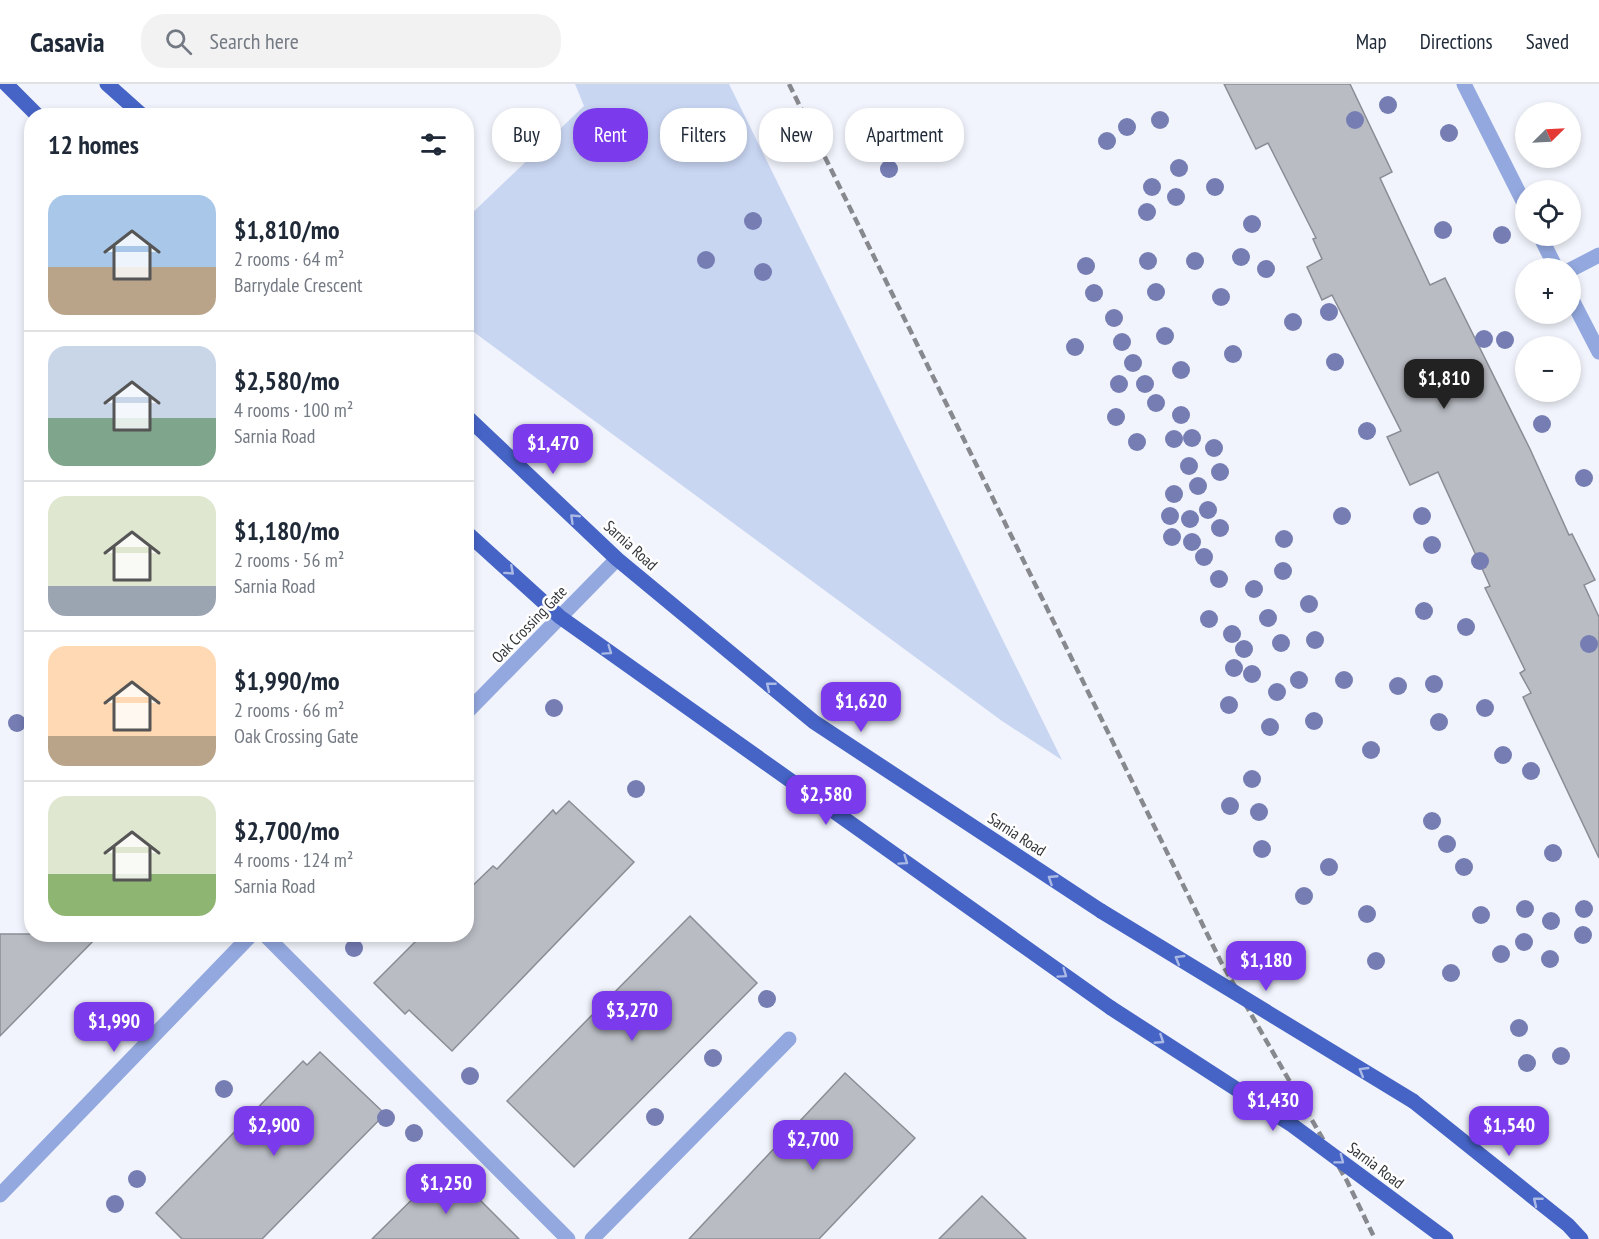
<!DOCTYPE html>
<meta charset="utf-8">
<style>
:root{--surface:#fff;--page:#f2f2f3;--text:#1f2937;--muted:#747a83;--line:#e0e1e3;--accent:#7c3aed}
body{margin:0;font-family:"PT Sans Narrow",sans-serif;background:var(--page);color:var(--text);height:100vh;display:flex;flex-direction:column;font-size:22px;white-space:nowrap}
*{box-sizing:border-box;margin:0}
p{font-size:20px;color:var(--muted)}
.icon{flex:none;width:33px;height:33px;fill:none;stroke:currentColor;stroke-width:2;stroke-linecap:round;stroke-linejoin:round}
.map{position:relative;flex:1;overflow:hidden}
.sheet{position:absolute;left:24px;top:24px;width:450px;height:834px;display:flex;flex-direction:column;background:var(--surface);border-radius:24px;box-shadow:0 3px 9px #0003}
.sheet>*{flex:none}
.hud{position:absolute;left:492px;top:24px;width:570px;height:54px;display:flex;gap:12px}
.needle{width:39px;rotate:66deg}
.tools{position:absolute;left:1515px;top:18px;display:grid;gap:12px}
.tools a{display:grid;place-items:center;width:66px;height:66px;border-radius:50%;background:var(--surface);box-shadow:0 3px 9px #0003;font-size:30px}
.price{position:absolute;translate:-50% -51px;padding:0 14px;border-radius:12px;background:var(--accent);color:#fff;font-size:20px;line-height:39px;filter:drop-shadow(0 2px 3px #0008)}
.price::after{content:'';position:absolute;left:50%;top:36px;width:18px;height:14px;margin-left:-9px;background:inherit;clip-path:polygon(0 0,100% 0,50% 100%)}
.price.active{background:#222;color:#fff}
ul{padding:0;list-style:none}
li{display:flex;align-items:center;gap:18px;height:150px;padding:0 24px}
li+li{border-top:2px solid var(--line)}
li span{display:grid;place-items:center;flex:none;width:168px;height:120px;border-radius:18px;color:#555}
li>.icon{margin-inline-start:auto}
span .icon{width:72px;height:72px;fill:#fffc;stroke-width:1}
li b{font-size:26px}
h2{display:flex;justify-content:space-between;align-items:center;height:72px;padding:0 24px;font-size:26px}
.pill{padding:0 21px;border-radius:24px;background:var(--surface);box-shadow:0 3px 9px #0003;font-size:21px;line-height:54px}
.pill.active{background:var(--accent);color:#fff}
header{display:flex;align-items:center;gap:36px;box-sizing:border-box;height:84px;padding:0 30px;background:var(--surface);border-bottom:2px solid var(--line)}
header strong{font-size:28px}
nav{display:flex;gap:33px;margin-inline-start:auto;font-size:21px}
.search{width:420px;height:54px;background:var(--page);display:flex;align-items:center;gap:15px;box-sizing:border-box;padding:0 21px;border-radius:24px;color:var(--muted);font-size:22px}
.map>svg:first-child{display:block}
.green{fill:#c9d6f2}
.building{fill:#b9bcc3;stroke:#8a8d95;stroke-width:1.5}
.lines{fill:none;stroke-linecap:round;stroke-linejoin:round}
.minor{stroke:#93a8df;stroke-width:15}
.major{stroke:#4564c6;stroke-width:15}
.rail{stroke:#87898e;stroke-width:4.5;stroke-dasharray:9 4.5;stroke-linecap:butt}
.major-bridge{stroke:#4564c6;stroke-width:15}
.tree{fill:#757db3}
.oneway{stroke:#abb9e5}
.labels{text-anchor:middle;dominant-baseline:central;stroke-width:5;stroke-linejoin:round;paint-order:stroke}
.street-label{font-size:16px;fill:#333437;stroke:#fff}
</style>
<header>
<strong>Casavia</strong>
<div class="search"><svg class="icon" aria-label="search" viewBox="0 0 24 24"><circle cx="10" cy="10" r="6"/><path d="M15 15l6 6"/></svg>Search here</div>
<nav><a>Map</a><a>Directions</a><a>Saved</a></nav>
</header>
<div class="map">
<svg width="1599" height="1155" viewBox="0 0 1599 1155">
<rect width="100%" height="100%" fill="#f1f4fc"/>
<polygon class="green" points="575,0 729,0 1062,676 1002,637 467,243 467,134 584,22"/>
<g class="building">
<polygon points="1224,0 1350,0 1392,88 1380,94 1430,201 1445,194 1530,365 1569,451 1572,450 1595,496 1584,501 1599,533 1599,774 1523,613 1531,609 1520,589 1525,586 1485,504 1490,502 1438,388 1410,401 1387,353 1401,347 1332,211 1322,216 1307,183 1322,175 1313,155 1316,154 1268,59 1256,65"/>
<polygon points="569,717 634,778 452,967 409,926 405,930 374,899 423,850 466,850 466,808 493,782 497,785 553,726 556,730"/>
<polygon points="690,832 757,899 574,1083 507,1017"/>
<polygon points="0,850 100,850 0,952"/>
<polygon points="320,968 385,1030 262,1155 182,1155 156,1129 303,977 307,981"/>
<polygon points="845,989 915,1054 819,1155 689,1155"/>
<polygon points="446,1082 519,1155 372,1155"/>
<polygon points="982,1112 1026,1155 939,1155"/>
</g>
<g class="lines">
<g class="minor">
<polyline points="1464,0 1526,123"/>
<polyline points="1540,152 1556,184"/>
<polyline points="1570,186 1599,171"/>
<polyline points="1570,212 1599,268"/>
<polyline points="466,629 617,475"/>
<polyline points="264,850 568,1155"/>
<polyline points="0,1111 252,850"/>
<polyline points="592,1155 789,955"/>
</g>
<g class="major">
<polyline points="6,0 38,32"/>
<polyline points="107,0 143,32"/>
<polyline points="466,332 617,475 814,638 1101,827"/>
<polyline points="466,448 560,533 1111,924"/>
<polyline points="1413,1017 1568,1141 1581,1155"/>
</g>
<polyline class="rail" points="789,0 1221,878 1347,1097 1375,1155"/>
<g class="major-bridge">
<polyline points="1101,827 1413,1017"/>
<polyline points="1111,924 1292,1041 1446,1155"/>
</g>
</g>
<g class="tree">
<circle cx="1388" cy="21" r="9"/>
<circle cx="1160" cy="36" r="9"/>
<circle cx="1355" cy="36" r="9"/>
<circle cx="1127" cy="43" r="9"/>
<circle cx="1449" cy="49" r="9"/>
<circle cx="1107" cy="57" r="9"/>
<circle cx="1179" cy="84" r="9"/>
<circle cx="889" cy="85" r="9"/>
<circle cx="1152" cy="103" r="9"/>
<circle cx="1215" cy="103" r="9"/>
<circle cx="1176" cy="113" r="9"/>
<circle cx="1147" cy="128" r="9"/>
<circle cx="753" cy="137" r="9"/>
<circle cx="1252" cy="140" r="9"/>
<circle cx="1443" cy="146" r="9"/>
<circle cx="1502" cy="151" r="9"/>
<circle cx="1241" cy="173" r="9"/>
<circle cx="706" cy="176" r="9"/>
<circle cx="1148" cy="177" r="9"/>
<circle cx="1195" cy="177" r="9"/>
<circle cx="1086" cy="182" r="9"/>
<circle cx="1266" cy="185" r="9"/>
<circle cx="763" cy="188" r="9"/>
<circle cx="1156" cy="208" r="9"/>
<circle cx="1094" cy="209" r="9"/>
<circle cx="1221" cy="213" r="9"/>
<circle cx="1329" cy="228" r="9"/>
<circle cx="1114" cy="234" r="9"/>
<circle cx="1293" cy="238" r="9"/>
<circle cx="1165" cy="252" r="9"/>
<circle cx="1484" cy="255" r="9"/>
<circle cx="1505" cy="256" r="9"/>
<circle cx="1122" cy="258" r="9"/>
<circle cx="1075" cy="263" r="9"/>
<circle cx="1233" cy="270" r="9"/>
<circle cx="1335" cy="278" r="9"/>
<circle cx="1133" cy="279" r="9"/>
<circle cx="1181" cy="286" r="9"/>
<circle cx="1119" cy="300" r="9"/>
<circle cx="1145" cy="300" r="9"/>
<circle cx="1156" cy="319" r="9"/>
<circle cx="1181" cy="331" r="9"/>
<circle cx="1116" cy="333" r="9"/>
<circle cx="1542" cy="340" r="9"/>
<circle cx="1367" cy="347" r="9"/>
<circle cx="1192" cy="354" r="9"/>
<circle cx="1174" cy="355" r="9"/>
<circle cx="1137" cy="358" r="9"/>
<circle cx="1214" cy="364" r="9"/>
<circle cx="1189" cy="382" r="9"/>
<circle cx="1220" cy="388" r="9"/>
<circle cx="1584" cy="394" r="9"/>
<circle cx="1198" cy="402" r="9"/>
<circle cx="1174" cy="410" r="9"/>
<circle cx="1208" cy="426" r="9"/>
<circle cx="1170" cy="432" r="9"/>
<circle cx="1342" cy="432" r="9"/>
<circle cx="1422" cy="432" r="9"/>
<circle cx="1190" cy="435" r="9"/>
<circle cx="1220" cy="444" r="9"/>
<circle cx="1172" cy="453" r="9"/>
<circle cx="1284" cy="455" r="9"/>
<circle cx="1192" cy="458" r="9"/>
<circle cx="1432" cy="461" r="9"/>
<circle cx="1204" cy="473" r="9"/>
<circle cx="1480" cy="477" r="9"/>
<circle cx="1283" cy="487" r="9"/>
<circle cx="1219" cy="495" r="9"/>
<circle cx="1254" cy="505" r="9"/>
<circle cx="1309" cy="520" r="9"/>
<circle cx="1424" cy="527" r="9"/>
<circle cx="1268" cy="534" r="9"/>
<circle cx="1209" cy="535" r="9"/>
<circle cx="1466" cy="543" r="9"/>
<circle cx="1232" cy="550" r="9"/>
<circle cx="1315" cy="556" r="9"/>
<circle cx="1281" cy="559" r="9"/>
<circle cx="1589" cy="560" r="9"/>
<circle cx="1244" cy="565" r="9"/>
<circle cx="1234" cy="584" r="9"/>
<circle cx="1252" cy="590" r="9"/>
<circle cx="1299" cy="596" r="9"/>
<circle cx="1344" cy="596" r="9"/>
<circle cx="1434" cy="600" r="9"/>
<circle cx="1398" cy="602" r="9"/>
<circle cx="1277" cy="608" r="9"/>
<circle cx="1229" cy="621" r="9"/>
<circle cx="554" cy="624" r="9"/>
<circle cx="1485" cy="624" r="9"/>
<circle cx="1314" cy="637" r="9"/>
<circle cx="1439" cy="638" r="9"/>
<circle cx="17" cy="639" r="9"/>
<circle cx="1270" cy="643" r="9"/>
<circle cx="1371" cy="666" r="9"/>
<circle cx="1503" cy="671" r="9"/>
<circle cx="1531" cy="687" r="9"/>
<circle cx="1252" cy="695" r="9"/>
<circle cx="636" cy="705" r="9"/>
<circle cx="1230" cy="722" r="9"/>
<circle cx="1259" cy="728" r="9"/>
<circle cx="1432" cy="737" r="9"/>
<circle cx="1447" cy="760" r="9"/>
<circle cx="1262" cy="765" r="9"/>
<circle cx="1553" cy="769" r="9"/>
<circle cx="1329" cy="783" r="9"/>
<circle cx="1464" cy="783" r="9"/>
<circle cx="1304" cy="812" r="9"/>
<circle cx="1525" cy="825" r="9"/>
<circle cx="1584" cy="825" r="9"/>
<circle cx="1367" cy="830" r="9"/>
<circle cx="1481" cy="831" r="9"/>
<circle cx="1551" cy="837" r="9"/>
<circle cx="1583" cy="851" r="9"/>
<circle cx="1524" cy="858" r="9"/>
<circle cx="354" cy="864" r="9"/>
<circle cx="1501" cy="870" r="9"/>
<circle cx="1550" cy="875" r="9"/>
<circle cx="1376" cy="877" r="9"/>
<circle cx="1451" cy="889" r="9"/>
<circle cx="767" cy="915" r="9"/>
<circle cx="1519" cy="944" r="9"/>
<circle cx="1561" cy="972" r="9"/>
<circle cx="713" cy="974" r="9"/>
<circle cx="1527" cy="979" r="9"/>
<circle cx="470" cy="992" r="9"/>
<circle cx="224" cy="1005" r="9"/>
<circle cx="655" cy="1033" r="9"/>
<circle cx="386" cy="1034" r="9"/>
<circle cx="414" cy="1049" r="9"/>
<circle cx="137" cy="1095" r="9"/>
<circle cx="115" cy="1120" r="9"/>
</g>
<defs><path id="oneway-chevron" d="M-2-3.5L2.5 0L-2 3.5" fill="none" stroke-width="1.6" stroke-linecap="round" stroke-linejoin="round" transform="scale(1.5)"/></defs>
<g class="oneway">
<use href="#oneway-chevron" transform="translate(574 434) rotate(-136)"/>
<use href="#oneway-chevron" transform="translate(510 487) rotate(42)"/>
<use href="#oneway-chevron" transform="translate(608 567) rotate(35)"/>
<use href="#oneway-chevron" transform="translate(770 602) rotate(-141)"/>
<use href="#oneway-chevron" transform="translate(904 777) rotate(35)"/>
<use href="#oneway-chevron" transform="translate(1052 795) rotate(-147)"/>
<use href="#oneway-chevron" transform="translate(1179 875) rotate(-149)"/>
<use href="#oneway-chevron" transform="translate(1063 890) rotate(35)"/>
<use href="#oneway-chevron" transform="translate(1160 956) rotate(33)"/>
<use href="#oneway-chevron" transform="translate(1363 987) rotate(-149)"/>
<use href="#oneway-chevron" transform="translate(1340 1076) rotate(37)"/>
<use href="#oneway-chevron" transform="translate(1537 1117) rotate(-141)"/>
</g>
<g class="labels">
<g class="street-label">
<text transform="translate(631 461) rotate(42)">Sarnia Road</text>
<text transform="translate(529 540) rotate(-46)">Oak Crossing Gate</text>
<text transform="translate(1017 750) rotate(33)">Sarnia Road</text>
<text transform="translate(1376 1081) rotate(37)">Sarnia Road</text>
</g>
</g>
</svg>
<div class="tools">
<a><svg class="needle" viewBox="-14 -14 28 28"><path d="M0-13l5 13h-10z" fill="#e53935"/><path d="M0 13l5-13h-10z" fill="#747a83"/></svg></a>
<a><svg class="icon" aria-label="locate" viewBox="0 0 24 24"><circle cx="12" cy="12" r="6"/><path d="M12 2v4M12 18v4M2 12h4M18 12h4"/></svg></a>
<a>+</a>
<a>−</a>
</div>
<b class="price active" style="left:1444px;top:326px">$1,810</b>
<b class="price" style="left:553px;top:391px">$1,470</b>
<b class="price" style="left:861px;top:649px">$1,620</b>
<b class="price" style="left:826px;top:742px">$2,580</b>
<b class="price" style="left:1266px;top:908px">$1,180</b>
<b class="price" style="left:632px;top:958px">$3,270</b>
<b class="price" style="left:114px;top:969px">$1,990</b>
<b class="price" style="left:1273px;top:1048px">$1,430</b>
<b class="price" style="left:274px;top:1073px">$2,900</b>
<b class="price" style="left:1509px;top:1073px">$1,540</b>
<b class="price" style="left:813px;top:1087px">$2,700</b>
<b class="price" style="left:446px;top:1131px">$1,250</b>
<div class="hud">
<a class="pill">Buy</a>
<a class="pill active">Rent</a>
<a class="pill">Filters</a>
<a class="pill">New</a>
<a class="pill">Apartment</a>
</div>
<section class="sheet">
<h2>12 homes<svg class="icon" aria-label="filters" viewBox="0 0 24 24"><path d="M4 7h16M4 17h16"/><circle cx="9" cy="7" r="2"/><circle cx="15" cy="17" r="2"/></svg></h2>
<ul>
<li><span style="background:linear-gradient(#a9c7e8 60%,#b9a48a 0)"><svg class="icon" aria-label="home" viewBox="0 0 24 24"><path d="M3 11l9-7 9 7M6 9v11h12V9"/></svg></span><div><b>$1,810/mo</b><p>2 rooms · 64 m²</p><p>Barrydale Crescent</p></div></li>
<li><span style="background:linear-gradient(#c9d6e8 60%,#7fa58c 0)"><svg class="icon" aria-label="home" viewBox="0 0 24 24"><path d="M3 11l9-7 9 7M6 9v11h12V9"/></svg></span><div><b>$2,580/mo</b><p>4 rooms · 100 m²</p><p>Sarnia Road</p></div></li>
<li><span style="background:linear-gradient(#dfe7d0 75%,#9aa5b1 0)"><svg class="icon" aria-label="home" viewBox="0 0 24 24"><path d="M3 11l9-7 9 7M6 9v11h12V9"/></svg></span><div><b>$1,180/mo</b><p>2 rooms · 56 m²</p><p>Sarnia Road</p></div></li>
<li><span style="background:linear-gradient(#ffd9b3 75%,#b9a48a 0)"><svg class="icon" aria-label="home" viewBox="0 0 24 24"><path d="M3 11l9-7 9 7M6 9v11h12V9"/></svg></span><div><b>$1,990/mo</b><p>2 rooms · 66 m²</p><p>Oak Crossing Gate</p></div></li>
<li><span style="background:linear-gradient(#dfe7d0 65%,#8fb573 0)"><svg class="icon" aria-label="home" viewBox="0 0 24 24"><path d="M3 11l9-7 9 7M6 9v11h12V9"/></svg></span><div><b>$2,700/mo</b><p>4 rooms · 124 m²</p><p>Sarnia Road</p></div></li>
</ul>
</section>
</div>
